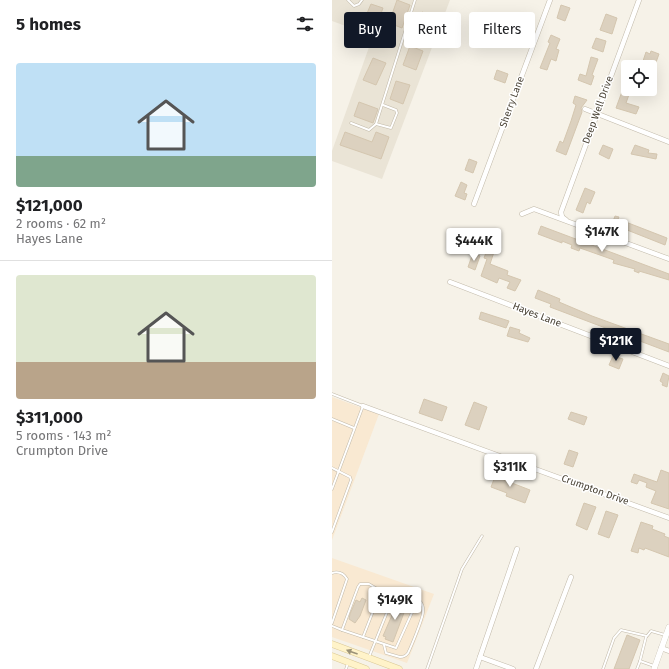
<!DOCTYPE html>
<meta charset="utf-8">
<style>
:root{--surface:#fff;--page:#f6f6f6;--text:#202124;--muted:#757577;--line:#e0e0e0;--accent:#111827}
body{margin:0;font-family:"Fira Sans",sans-serif;background:var(--page);color:var(--text);height:100vh;display:flex;flex-direction:column;font-size:15px;white-space:nowrap}
*{box-sizing:border-box;margin:0}
p{font-size:13px;color:var(--muted)}
.icon{flex:none;width:22px;height:22px;fill:none;stroke:currentColor;stroke-width:2;stroke-linecap:round;stroke-linejoin:round}
.map{position:relative;flex:1;overflow:hidden}
.drawer{display:flex;flex-direction:column;background:var(--surface);width:332px}
.drawer>*{flex:none}
.guide{position:absolute;left:12px;top:12px;width:265px;height:36px;display:flex;gap:8px}
.fabs{position:absolute;left:289px;top:60px;display:grid;gap:8px}
.fabs a{display:grid;place-items:center;width:36px;height:36px;border-radius:4px;background:var(--surface);box-shadow:0 4px 16px #0002;font-size:20px}
.price{position:absolute;translate:-50% -34px;padding:0 9px;border-radius:4px;background:#fff;color:#222;font-size:13px;line-height:26px;filter:drop-shadow(0 1px 2px #0008)}
.price::after{content:'';position:absolute;left:50%;top:24px;width:12px;height:9px;margin-left:-6px;background:inherit;clip-path:polygon(0 0,100% 0,50% 100%)}
.price.active{background:var(--accent);color:#fff}
ul{padding:0;list-style:none}
li{display:grid;align-content:center;gap:8px;height:212px;padding:0 16px}
li+li{border-top:1px solid var(--line)}
li span{display:grid;place-items:center;height:124px;border-radius:4px;color:#555}
li>.icon{margin-inline-start:auto}
span .icon{width:72px;height:72px;fill:#fffc;stroke-width:1}
li b{font-size:17px}
h2{display:flex;justify-content:space-between;align-items:center;height:48px;padding:0 16px;font-size:17px}
.pill{padding:0 14px;border-radius:4px;background:var(--surface);box-shadow:0 4px 16px #0002;font-size:14px;line-height:36px}
.pill.active{background:var(--accent);color:#fff}
main{display:flex;flex:1;min-height:0}
.map>svg:first-child{display:block}
.residential{fill:#eae4d6}
.commercial{fill:#f9e9d2}
.building{fill:#dcd1bf;stroke:#d4c6af}
.lines{fill:none;stroke-linecap:round;stroke-linejoin:round}
.service-casing{stroke:#c2baaa;stroke-width:3}
.minor-casing{stroke:#c2baaa;stroke-width:5.5}
.tertiary-casing{stroke:#c2baaa;stroke-width:6}
.secondary-casing{stroke:#dac894;stroke-width:7}
.service{stroke:#fff;stroke-width:2}
.minor{stroke:#fff;stroke-width:4.5}
.tertiary{stroke:#fff;stroke-width:5.5}
.secondary{stroke:#fff3c9;stroke-width:6}
.oneway{fill:#9b9278}
.labels{text-anchor:middle;dominant-baseline:central;stroke-width:3;stroke-linejoin:round;paint-order:stroke}
.street-label{font-size:10px;fill:#4a4336;stroke:#fff}
</style>
<main>
<section class="drawer">
<h2>5 homes<svg class="icon" aria-label="filters" viewBox="0 0 24 24"><path d="M4 7h16M4 17h16"/><circle cx="9" cy="7" r="2"/><circle cx="15" cy="17" r="2"/></svg></h2>
<ul>
<li><span style="background:linear-gradient(#bfe0f5 75%,#7fa58c 0)"><svg class="icon" aria-label="home" viewBox="0 0 24 24"><path d="M3 11l9-7 9 7M6 9v11h12V9"/></svg></span><div><b>$121,000</b><p>2 rooms · 62 m²</p><p>Hayes Lane</p></div></li>
<li><span style="background:linear-gradient(#dfe7d0 70%,#b9a48a 0)"><svg class="icon" aria-label="home" viewBox="0 0 24 24"><path d="M3 11l9-7 9 7M6 9v11h12V9"/></svg></span><div><b>$311,000</b><p>5 rooms · 143 m²</p><p>Crumpton Drive</p></div></li>
</ul>
</section>
<div class="map">
<svg width="337" height="669" viewBox="0 0 337 669">
<rect width="100%" height="100%" fill="#f6f2e8"/>
<polygon class="residential" points="0,0 118,0 50,179 0,161 0,151 41,36 0,21"/>
<g class="commercial">
<polygon points="0,397 47,414 0,540"/>
<polygon points="0,558 102,594 75,663 0,637"/>
</g>
<g class="building">
<polygon points="65,0 78,5 70,28 57,23"/>
<polygon points="39,4 51,8 43,30 30,25"/>
<polygon points="229,5 238,8 233,21 225,18"/>
<polygon points="90,12 104,17 97,36 84,31"/>
<polygon points="188,13 196,16 189,34 185,32 187,27 184,26"/>
<polygon points="274,14 285,18 280,34 268,30"/>
<polygon points="219,35 228,39 224,49 227,50 224,61 219,59 215,70 208,68 218,43 216,42"/>
<polygon points="264,38 274,41 271,52 260,48"/>
<polygon points="78,46 91,51 84,70 71,65"/>
<polygon points="319,51 327,54 323,65 311,61 314,52 318,54"/>
<polygon points="259,57 266,59 260,75 262,76 259,85 246,80 248,74 254,76"/>
<polygon points="41,58 54,63 44,85 31,80"/>
<polygon points="165,70 176,74 173,83 162,79"/>
<polygon points="295,78 296,89 299,89 294,103 307,107 304,114 284,108"/>
<polygon points="64,81 78,85 71,104 58,99"/>
<polygon points="243,96 255,100 249,108 250,112 234,155 224,151 228,141 231,143 239,121 244,105 241,103"/>
<polygon points="27,102 46,109 41,123 22,116"/>
<polygon points="13,132 40,142 44,132 57,137 49,159 8,145"/>
<polygon points="271,145 281,149 277,159 267,154"/>
<polygon points="303,145 317,150 316,153 325,154 324,159 299,154"/>
<polygon points="137,159 145,162 141,173 133,170"/>
<polygon points="129,182 135,185 132,193 135,194 133,200 123,196"/>
<polygon points="253,188 263,192 258,204 255,202 251,213 244,210"/>
<polygon points="283,216 287,217 286,219 335,238 333,245 280,224"/>
<polygon points="209,226 337,274 337,280 307,271 307,273 302,271 303,269 281,263 282,260 248,248 247,251 239,248 240,245 230,241 230,243 206,234"/>
<polygon points="155,250 162,252 158,264 176,271 175,275 189,280 183,291 175,288 178,282 167,278 165,283 149,276 155,259 152,258"/>
<polygon points="141,253 148,256 143,270 136,267"/>
<polygon points="206,290 228,299 227,302 260,316 337,344 337,352 218,307 219,304 203,298"/>
<polygon points="149,312 177,321 174,328 147,319"/>
<polygon points="178,327 188,330 187,333 198,338 196,342 175,336"/>
<polygon points="281,356 291,359 287,369 277,365"/>
<polygon points="331,373 337,376 335,387 330,385 331,383 328,381"/>
<polygon points="92,399 115,407 110,421 87,413"/>
<polygon points="142,402 155,407 147,430 133,425"/>
<polygon points="239,412 255,417 252,425 236,419"/>
<polygon points="237,450 246,453 241,467 232,464"/>
<polygon points="166,469 175,473 172,480 198,490 193,503 174,496 175,493 159,487"/>
<polygon points="329,470 337,473 337,509 319,503 324,491 314,487 315,483 307,480 305,484 299,482 302,474 325,482"/>
<polygon points="252,503 264,507 255,530 244,525"/>
<polygon points="274,511 286,515 277,538 266,534"/>
<polygon points="309,522 321,526 320,529 333,534 332,536 337,538 337,557 313,548 312,550 307,548 306,553 299,551"/>
<polygon points="30,598 34,600 28,616 23,623 17,619 18,614 24,600 28,602"/>
<polygon points="67,599 76,602 61,642 53,639 54,637 51,636"/>
<polygon points="295,635 308,640 297,669 282,669"/>
</g>
<g class="lines">
<g class="service-casing">
<g id="service">
<polyline points="16,0 22,6 27,4 30,0"/>
<polyline points="19,123 37,130 44,124 83,0"/>
<polyline points="44,124 59,128 65,113 64,110 51,105"/>
<polyline points="0,394 31,406 0,489"/>
<polyline points="0,419 22,428"/>
<polyline points="0,468 18,477 19,480 0,532"/>
<path d="M0 573C7 571 12 574 15 579L0 623"/>
<polyline points="58,604 53,598 47,596 47,590 37,584 28,584 26,587 10,630 64,648 83,606 82,597"/>
<polyline points="0,626 10,630"/>
<polyline points="31,637 47,596"/>
<path d="M37 657 62 595C72 591 93 597 91 612 91 618 79 647 76 653 74 656 71 657 68 657L54 653 52 645"/>
<polyline points="308,661 314,637"/>
<polyline points="14,669 16,663"/>
<polyline points="95,669 130,569 150,536"/>
<polyline points="271,669 282,638 289,630 315,636 319,631 333,635"/>
<polyline points="305,669 308,661 322,666"/>
</g>
</g>
<g class="minor-casing">
<g id="minor">
<polyline points="253,109 337,142"/>
<polyline points="142,204 218,0"/>
<polyline points="190,214 202,209 337,259"/>
<polyline points="234,220 230,217 229,212 307,0"/>
<polyline points="118,282 337,366"/>
<polyline points="31,406 337,518"/>
<polyline points="329,648 337,651"/>
<polyline points="144,669 148,657"/>
<polyline points="181,669 148,657 185,549"/>
<polyline points="204,669 239,577"/>
</g>
</g>
<g class="tertiary-casing">
<polyline id="tertiary" points="322,669 337,627"/>
</g>
<g class="secondary-casing">
<g id="secondary">
<polyline points="0,644 67,669"/>
<polyline points="0,656 34,669"/>
</g>
</g>
<use href="#service" class="service"/>
<use href="#minor" class="minor"/>
<use href="#tertiary" class="tertiary"/>
<use href="#secondary" class="secondary"/>
</g>
<defs><path id="oneway-solid" d="M-6-.8H1V-3.2L6.5 0L1 3.2V.8H-6Z"/></defs>
<use class="oneway" href="#oneway-solid" transform="translate(20 652) rotate(-160)"/>
<g class="labels">
<g class="street-label">
<text transform="translate(180 102) rotate(-70)">Sherry Lane</text>
<text transform="translate(266 110) rotate(-70)">Deep Well Drive</text>
<text transform="translate(205 315) rotate(21)">Hayes Lane</text>
<text transform="translate(263 490) rotate(20)">Crumpton Drive</text>
</g>
</g>
</svg>
<div class="fabs">
<a><svg class="icon" aria-label="locate" viewBox="0 0 24 24"><circle cx="12" cy="12" r="6"/><path d="M12 2v4M12 18v4M2 12h4M18 12h4"/></svg></a>
</div>
<b class="price" style="left:270px;top:253px">$147K</b>
<b class="price" style="left:142px;top:262px">$444K</b>
<b class="price active" style="left:284px;top:362px">$121K</b>
<b class="price" style="left:178px;top:488px">$311K</b>
<b class="price" style="left:63px;top:621px">$149K</b>
<div class="guide">
<a class="pill active">Buy</a>
<a class="pill">Rent</a>
<a class="pill">Filters</a>
</div>
</div>
</main>
